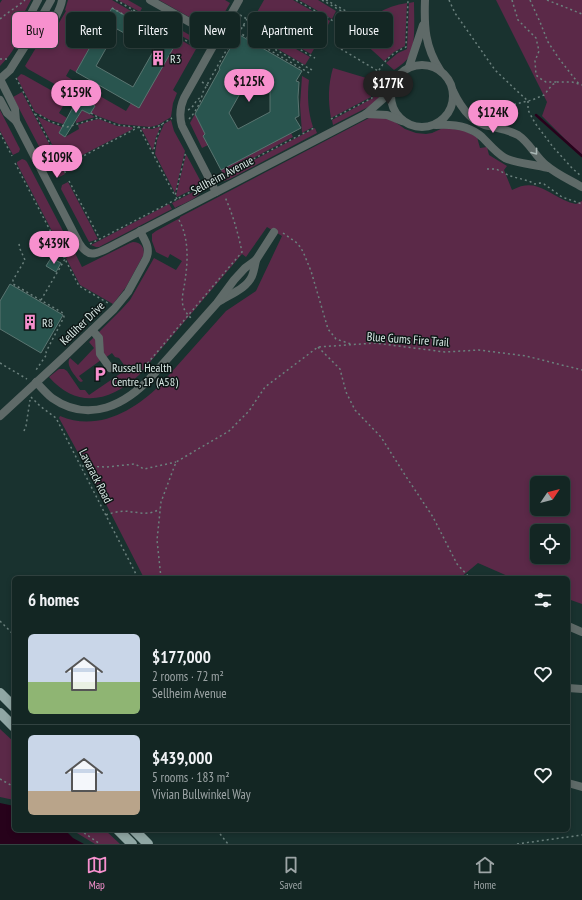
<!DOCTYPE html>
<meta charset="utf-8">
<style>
:root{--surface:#132623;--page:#1c2e2b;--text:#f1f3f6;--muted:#9da5a6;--line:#324341;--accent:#f790ce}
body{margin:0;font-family:"PT Sans Narrow",sans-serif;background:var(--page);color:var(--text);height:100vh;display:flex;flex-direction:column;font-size:15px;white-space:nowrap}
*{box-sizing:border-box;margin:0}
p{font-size:13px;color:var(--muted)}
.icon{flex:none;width:22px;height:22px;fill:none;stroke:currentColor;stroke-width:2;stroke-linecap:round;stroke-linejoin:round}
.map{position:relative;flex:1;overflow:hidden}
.details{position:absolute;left:12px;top:576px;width:558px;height:256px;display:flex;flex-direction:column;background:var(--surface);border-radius:6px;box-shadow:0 2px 6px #0003,0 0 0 1px var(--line)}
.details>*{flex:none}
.banner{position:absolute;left:12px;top:12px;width:558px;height:36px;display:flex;gap:8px}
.needle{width:26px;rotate:55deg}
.fabs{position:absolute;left:530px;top:476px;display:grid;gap:8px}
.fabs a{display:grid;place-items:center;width:40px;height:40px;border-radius:6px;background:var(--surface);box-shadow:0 2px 6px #0003,0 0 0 1px var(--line);font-size:20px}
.price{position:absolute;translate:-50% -34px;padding:0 9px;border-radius:14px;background:var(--accent);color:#111;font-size:13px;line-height:26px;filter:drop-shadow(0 1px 2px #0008)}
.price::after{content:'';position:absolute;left:50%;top:24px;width:12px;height:9px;margin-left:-6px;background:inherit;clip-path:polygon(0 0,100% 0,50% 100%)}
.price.selected{background:#222;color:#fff}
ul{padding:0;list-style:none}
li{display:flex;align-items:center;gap:12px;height:100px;padding:0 16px}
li+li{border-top:1px solid var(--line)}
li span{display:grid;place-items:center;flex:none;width:112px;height:80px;border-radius:6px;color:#555}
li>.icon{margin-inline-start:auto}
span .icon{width:48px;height:48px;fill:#fffc;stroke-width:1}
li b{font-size:17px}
h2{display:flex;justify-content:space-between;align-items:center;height:48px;padding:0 16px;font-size:17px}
.chip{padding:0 14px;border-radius:6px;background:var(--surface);box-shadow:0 2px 6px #0003,0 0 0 1px var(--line);font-size:14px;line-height:36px}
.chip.selected{background:var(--accent);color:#111}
.menu{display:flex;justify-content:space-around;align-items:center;height:56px;border-top:1px solid var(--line);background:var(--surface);font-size:11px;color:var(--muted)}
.menu a{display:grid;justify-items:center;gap:2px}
.menu .selected{color:var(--accent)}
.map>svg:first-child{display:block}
.green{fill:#5b2948;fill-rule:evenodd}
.water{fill:#27021b}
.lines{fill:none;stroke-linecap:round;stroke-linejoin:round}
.stream{stroke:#27021b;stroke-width:2.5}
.building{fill:#29554f;stroke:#5a7571;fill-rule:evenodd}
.path{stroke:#6b807d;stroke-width:1.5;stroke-dasharray:2 3;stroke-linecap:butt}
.minor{stroke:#5f6a68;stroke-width:8}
.major{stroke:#90a7a4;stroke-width:10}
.oneway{stroke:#a9b7b4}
.labels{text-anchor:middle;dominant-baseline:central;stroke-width:3;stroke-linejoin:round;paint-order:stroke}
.poi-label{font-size:12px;fill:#dbeae7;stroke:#0d1716;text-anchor:start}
.street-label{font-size:12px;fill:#dbeae7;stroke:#0d1716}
</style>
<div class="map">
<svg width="582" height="844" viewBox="0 0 582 844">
<rect width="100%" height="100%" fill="#19322f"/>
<g class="green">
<path d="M2 0H31L24 13 25 14C21 21 22 29 20 36 16 47 8 58 0 66V3Z"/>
<path d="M68 0H112L131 11 128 17 112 8 76 72 70 69 66 76 76 82C74 86 72 90 67 91L28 69 25 66 37 46 51 32 53 33 66 11 65 10Z"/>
<polygon points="118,0 128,0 142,8 140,12"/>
<polygon points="159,0 225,0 230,3 214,31"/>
<polygon points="264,0 293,0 330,21 326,29 320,33 316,31 313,33 312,36 314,39 313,42 318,42 311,54 252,21"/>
<polygon points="299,0 318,0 336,11 332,19"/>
<polygon points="496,0 582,0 582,156 542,116 547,102"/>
<path d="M414 2C414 16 416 43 410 55 407 61 400 66 394 70L386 63 398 53 407 49 409 3Z"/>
<path d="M407 3 405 46 394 52 384 61 352 32C368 18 385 6 407 3Z"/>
<polygon points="160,18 200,41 198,45 158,23"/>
<polygon points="164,30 196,49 173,90 177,93 173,103 171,117 158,125 150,127 119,124 100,117 91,113 95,106 79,96 84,87 126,111 131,103 139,107 175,44 161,35"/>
<polygon points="266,32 310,57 305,65 262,40"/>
<path d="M333 68 373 80 371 89V97L331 118C328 100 328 85 333 68Z"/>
<path d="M21 74 24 75 63 97C66 103 62 108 59 113L67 118 63 124 50 120 35 112 17 78Z"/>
<path d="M302 76 309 80C307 96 308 112 313 127L302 133 300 105Z"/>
<polygon points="375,81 386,85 384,91 374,104 333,125 332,120 373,98 374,89"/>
<path d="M22 92 65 174C61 176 58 179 54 175L13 97Z"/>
<polygon points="0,110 20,149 19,152 13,155 0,131"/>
<polygon points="82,110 95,117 76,123 76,121"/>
<polygon points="195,114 205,134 203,136 208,145 202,148 190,123"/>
<polygon points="37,116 49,122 62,127 59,133 65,137 79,129 78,125 89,121 99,119 117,126 132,127 133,129 63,165"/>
<path d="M382 117 395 122 405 129 416 133 426 134 432 133 443 128 463 130 477 137 480 148 487 147 489 155 507 166 504 170 512 190C534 178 545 191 564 200 568 202 572 203 576 204L582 201V604L568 599V578H512L478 563 460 578H144L105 502 59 418 60 416C97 432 134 411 160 385L226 311 256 291 282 236 267 227 246 257 242 254 139 375C110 402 77 409 49 377L59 369H64L67 371 80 390H85L89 395 127 369 119 358 115 357 112 353 105 358 98 333 121 310 130 300 154 258 176 270 182 261 170 254 168 258 156 252 152 241V234L156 231 180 218V217L369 118ZM537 483H563V509H537ZM537 531H563V557H537Z"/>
<polygon points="171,120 174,131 185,151 175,193 155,154 157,140 164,124"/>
<polygon points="161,126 156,137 153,151 141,128 152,129"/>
<polygon points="315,128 317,133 230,179 224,181 218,179"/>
<polygon points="291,133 293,137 223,174 221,170"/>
<polygon points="186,154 200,180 200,186 177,197 176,195"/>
<polygon points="22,159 25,160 27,162 73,250 65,256 17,164 17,162"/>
<polygon points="68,182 98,239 89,242 61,189 62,185"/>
<path d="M203 187C201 198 184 203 175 208L172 203Z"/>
<polygon points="169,204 172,209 99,247 96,247 91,245"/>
<path d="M133 242C141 242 144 247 144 254L126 287 113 304 80 285 66 258 75 253 82 267 130 243Z"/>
<path d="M94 337 96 338 101 360 79 376 83 381 81 382 79 381C75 375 65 365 70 358L78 365 94 348 89 342Z"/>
<polygon points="0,729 14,742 14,800 0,797"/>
<polygon points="72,830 105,830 120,844 95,844"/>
</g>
<polygon class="water" points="0,803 14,806 14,830 65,830 73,838 84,844 0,844"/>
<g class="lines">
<polyline class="stream" points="536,115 582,156"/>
</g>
<g class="building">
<path d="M112 8 175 45 139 108 76 72ZM117 29 154 50 133 87 96 66Z"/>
<path d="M238 34 302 71 296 81 299 82 298 97 299 116 295 118 301 128 221 170 203 136 205 134 195 114 220 69 219 68ZM253 76 270 86V112L238 129 229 113 246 83 248 85Z"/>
<polygon points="79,96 95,106 90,114 82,110 65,137 59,133"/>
<polygon points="51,258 61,263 56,272 46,266"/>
<polygon points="10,284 63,315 41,353 0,329 0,301"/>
</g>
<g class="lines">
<g class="path">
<polyline points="116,0 192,44 203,49"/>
<polyline points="296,0 335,22"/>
<polyline points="322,0 345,13"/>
<polyline points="326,0 346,11"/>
<polyline points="449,0 455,13 495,70 517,91 528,101"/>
<polyline points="512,0 518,20 536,38 539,51 535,61 536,75 541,79 546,82 557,82"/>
<polyline points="530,0 540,22 548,42 560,60 579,84"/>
<polyline points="547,0 582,14"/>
<polyline points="112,8 175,44"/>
<polyline points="240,15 315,58"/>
<polyline points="129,17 132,10"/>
<path d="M0 19C8 12 17 7 25 0"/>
<polyline points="145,25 159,33 160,32 156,29 158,25"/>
<polyline points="243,25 263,37"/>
<polyline points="144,26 148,19"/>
<polyline points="266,30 260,41 312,70"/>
<polyline points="238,32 311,74"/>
<polyline points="160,35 164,28"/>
<polyline points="341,49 378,71"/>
<polyline points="0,59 7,59"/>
<polyline points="16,78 66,174"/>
<polyline points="202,82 210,87"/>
<polyline points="528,101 528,110 535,123 553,147 572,168 581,176"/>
<path d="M188 110C195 107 194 100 202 97"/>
<polyline points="91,113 99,118 117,125 144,128 157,127 172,118"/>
<polyline points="480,113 532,100 544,95 552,85 557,82 572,82 582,85"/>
<polyline points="35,115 38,114 51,122 67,127 98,118"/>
<path d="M189 119C196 112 201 101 203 92L236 33 240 31 247 19"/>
<path d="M331 119 372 98C372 75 385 55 406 47L408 0"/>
<polyline points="0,133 12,156"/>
<polyline points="153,154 156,140 162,124"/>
<polyline points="15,163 79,286 108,303"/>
<polyline points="62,167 139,127 175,196"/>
<polyline points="487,169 496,169 510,176 529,181 535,184 540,183 544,184 562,197 582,204"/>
<polyline points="218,177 314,128"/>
<polyline points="69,181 100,239"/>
<polyline points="177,199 175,196 186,151"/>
<path d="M179 220C189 238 188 261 185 281 184 289 181 298 183 306 185 312 188 315 192 319"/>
<polyline points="283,233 297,243 301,248 304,254 311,271 328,329 336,339 351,344"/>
<polyline points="19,244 20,249 25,260 13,280 13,284 63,313 64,317 46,352 47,354 36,370"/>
<polyline points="90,244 202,186"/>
<polyline points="65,257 74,252"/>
<polyline points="41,300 65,259"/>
<polyline points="318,347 340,369 346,392 355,410 381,437 405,475 433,517 457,564 470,578"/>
<polyline points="0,363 27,379"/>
<path d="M141 371 242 252C238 233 233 215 225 197"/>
<polyline points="31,397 40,406 56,418 138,578"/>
<polyline points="24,431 26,426 30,400"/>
<polyline points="82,466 106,467 135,464 144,469 176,462"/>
<path d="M106 515C114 512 123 510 132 512 137 512 142 514 148 513 152 513 156 511 160 509"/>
<polyline points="161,578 157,540 161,502 176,462 229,431 249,411 265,387 318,347 375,343 445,352 479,350 526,356 582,370"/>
<polyline points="0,621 14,635"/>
<polyline points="0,779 14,787"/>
<polyline points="80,830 100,844"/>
<polyline points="217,830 228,844"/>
<polyline points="517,844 582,835"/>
</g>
<g class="minor">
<polyline points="150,0 218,38"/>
<path d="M425 0C424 27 425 47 440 70"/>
<polyline points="27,42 27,21 38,0"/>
<path d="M28 43C34 39 42 37 47 31 52 25 61 8 62 0"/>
<circle cx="422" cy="96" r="31"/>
<polyline points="409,67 423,25"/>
<polyline points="0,79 10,70 27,43 51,0"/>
<polyline points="0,79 15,109 16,121"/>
<path d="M453 91C460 106 472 123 489 126 500 129 509 130 518 135 530 143 535 156 546 165 556 174 570 180 582 187"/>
<path d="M0 100 7 113 16 121 79 243C89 259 96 254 110 247L366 114 383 99 393 84"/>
<polyline points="366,114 387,115 402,121"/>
<path d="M436 125C451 124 470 126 482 137 490 145 496 153 505 158 518 164 534 164 548 168"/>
<path d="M216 192 182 126C179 116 180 107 184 98L239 0"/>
<path d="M220 301C231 294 247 288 252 276 254 271 255 265 256 260"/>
<polyline points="92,330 99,338 100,354 110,368"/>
<path d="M36 382C41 387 46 393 52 398 89 424 126 405 153 375L217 303 234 280 245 268 256 260 274 232"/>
<path d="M0 416 66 355 114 309 128 292 146 259C151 248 145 241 140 231"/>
<polyline points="568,626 582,632"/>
<polyline points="568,688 582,689"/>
<polyline points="568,783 582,787"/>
</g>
<g class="major">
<polyline points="0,693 14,707"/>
<polyline points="0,713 14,727"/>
<polyline points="118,830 132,844"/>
<polyline points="134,830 148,844"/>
</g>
</g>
<defs><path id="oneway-chevron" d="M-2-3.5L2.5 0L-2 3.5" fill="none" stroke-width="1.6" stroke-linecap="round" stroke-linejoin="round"/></defs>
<use class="oneway" href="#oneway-chevron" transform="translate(535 152) rotate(53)"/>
<defs>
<g id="building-bare" transform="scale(1.2)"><path d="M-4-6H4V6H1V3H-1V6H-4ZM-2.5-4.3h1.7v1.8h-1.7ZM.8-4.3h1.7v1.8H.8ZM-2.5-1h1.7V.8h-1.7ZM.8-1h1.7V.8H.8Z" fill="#f790ce" stroke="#0d1716" stroke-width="2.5" paint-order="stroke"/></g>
<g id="parking-bare" transform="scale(1.2)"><path d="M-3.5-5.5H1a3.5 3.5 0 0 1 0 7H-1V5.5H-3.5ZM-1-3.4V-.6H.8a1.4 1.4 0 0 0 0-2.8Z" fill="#f790ce" stroke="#0d1716" stroke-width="2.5" paint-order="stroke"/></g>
</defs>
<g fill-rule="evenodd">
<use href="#building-bare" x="158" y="58"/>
<use href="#building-bare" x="30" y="322"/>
<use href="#parking-bare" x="100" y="374"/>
</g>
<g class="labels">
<g class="poi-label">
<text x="170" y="58">R3</text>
<text x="42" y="322">R8</text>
<text x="112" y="367">Russell Health<tspan x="112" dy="14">Centre, 1P (A58)</tspan></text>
</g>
<g class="street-label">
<text transform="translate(222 175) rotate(-28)">Sellheim Avenue</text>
<text transform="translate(82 323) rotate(-44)">Kelliher Drive</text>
<text transform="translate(408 339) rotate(4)">Blue Gums Fire Trail</text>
<text transform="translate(96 476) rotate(63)">Lavarack Road</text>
</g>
</g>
</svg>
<div class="fabs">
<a><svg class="needle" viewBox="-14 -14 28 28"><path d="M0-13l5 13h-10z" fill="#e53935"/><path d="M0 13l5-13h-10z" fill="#9da5a6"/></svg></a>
<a><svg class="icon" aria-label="locate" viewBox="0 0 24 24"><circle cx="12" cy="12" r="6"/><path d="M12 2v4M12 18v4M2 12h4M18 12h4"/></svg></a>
</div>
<b class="price" style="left:249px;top:103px">$125K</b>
<b class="price selected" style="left:388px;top:105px">$177K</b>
<b class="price" style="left:76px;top:114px">$159K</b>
<b class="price" style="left:493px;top:134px">$124K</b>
<b class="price" style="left:57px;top:179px">$109K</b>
<b class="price" style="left:54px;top:265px">$439K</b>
<div class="banner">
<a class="chip selected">Buy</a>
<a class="chip">Rent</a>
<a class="chip">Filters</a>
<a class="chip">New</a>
<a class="chip">Apartment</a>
<a class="chip">House</a>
</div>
<section class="details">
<h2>6 homes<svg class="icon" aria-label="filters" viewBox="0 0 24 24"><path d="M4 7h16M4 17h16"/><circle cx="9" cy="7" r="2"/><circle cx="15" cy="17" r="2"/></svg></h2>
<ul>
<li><span style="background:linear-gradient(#c9d6e8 60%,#8fb573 0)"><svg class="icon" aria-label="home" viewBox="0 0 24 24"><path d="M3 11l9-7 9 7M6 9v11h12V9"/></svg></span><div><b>$177,000</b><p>2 rooms · 72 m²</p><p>Sellheim Avenue</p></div><svg class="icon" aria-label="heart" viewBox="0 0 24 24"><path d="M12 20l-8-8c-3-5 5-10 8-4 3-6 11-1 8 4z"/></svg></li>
<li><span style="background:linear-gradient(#c9d6e8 70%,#b9a48a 0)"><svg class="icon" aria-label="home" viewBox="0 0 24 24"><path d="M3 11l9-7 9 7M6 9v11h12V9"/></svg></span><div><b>$439,000</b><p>5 rooms · 183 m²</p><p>Vivian Bullwinkel Way</p></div><svg class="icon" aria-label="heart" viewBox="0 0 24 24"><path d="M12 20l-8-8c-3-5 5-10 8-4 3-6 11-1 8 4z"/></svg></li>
</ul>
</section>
</div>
<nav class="menu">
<a class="selected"><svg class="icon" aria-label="map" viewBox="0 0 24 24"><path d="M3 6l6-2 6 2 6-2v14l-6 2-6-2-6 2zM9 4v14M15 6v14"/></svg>Map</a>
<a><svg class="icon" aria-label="saved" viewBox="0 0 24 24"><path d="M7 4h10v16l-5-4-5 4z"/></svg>Saved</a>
<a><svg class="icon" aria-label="home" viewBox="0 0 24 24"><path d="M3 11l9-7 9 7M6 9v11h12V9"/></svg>Home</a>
</nav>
